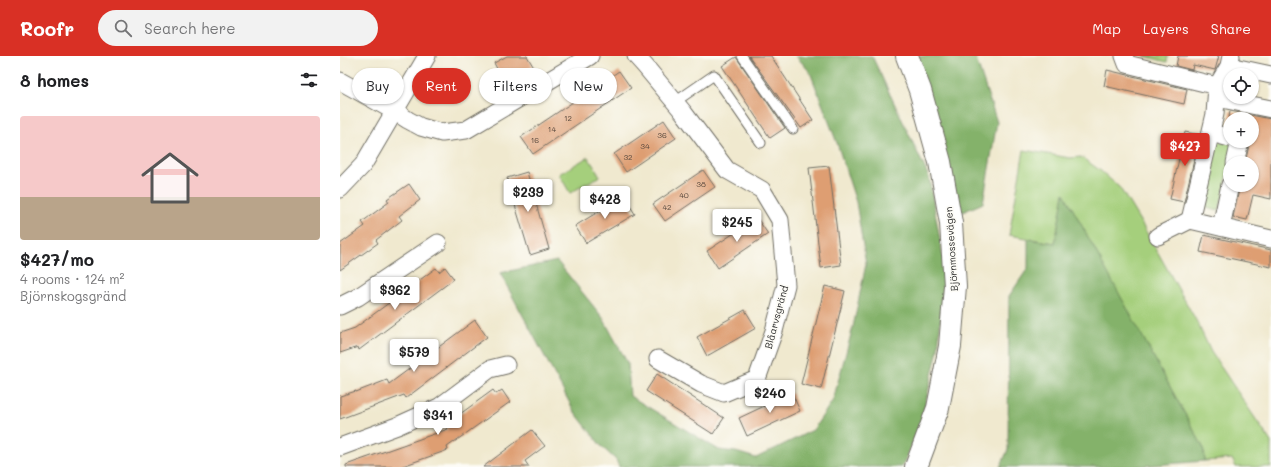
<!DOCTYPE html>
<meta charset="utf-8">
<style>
:root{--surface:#fff;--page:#f2f2f2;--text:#202124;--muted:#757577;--line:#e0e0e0;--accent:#d93025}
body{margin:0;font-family:Mali,sans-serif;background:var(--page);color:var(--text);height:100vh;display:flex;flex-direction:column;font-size:15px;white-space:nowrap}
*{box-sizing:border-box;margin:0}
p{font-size:13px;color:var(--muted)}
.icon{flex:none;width:22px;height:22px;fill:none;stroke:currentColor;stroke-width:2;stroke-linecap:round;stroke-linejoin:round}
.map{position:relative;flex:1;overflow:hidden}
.details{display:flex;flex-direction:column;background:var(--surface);width:340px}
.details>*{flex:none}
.top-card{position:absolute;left:12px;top:12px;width:380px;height:36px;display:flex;gap:8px}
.tools{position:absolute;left:883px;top:12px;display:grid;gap:8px}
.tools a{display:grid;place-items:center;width:36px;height:36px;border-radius:50%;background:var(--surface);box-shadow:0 1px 3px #0004;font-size:20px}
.price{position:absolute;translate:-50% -34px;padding:0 9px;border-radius:4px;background:#fff;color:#222;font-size:13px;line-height:26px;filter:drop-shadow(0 1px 2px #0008)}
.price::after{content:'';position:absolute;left:50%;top:24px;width:12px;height:9px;margin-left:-6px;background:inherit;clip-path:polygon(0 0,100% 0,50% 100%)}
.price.selected{background:var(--accent);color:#fff}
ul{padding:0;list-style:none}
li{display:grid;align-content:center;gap:8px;height:212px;padding:0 20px}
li+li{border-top:1px solid var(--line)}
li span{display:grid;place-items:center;height:124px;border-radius:4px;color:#555}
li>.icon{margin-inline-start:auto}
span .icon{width:72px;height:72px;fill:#fffc;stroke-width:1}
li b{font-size:17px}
h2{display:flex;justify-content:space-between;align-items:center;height:48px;padding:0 20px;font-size:17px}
.pill{padding:0 14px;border-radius:18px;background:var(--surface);box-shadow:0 1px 3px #0004;font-size:14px;line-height:36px}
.pill.selected{background:var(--accent);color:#fff}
header{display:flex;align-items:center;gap:24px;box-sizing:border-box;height:56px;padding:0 20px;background:var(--accent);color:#fff}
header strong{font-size:19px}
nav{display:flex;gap:22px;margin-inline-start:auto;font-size:14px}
.search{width:280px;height:36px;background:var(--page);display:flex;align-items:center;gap:10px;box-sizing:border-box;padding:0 14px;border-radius:22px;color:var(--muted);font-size:15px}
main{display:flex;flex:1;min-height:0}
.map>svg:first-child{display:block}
.green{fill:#a5cf7b;stroke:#687d53}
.forest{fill:#84b26b;stroke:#586e4b}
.building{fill:#de9e72}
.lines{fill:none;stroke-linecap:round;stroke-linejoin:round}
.lane-casing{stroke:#706e64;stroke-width:11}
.street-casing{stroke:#706e64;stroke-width:19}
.secondary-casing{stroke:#706e64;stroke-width:24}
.lane{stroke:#fff;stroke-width:9}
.street{stroke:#fff;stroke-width:17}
.secondary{stroke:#fff;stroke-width:22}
.labels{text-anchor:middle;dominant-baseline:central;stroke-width:3.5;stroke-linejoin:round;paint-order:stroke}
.number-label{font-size:8px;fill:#58483d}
.street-label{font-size:10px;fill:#2b2b2b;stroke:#fdfcf7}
</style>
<header>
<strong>Roofr</strong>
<div class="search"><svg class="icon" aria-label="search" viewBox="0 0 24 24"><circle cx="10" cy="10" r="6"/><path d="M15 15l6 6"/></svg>Search here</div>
<nav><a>Map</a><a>Layers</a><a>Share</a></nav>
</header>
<main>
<section class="details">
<h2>8 homes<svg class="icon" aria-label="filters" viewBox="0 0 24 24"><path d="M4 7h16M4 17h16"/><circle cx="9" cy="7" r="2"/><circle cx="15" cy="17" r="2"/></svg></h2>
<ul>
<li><span style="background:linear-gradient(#f6c9c9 65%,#b9a48a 0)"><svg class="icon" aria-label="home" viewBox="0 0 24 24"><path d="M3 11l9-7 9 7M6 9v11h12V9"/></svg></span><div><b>$427/mo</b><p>4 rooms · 124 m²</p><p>Björnskogsgränd</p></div></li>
</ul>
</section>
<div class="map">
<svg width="931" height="411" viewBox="0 0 931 411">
<rect width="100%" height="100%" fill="#fdfcf7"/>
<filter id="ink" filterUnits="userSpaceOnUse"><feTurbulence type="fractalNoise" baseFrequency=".025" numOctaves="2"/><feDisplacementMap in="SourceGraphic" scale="8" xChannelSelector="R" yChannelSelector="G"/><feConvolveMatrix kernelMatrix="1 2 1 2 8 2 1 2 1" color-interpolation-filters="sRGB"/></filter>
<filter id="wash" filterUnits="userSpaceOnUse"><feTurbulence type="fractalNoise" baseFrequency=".012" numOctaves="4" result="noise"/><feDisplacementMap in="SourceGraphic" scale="16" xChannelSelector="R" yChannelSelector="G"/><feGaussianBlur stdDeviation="0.9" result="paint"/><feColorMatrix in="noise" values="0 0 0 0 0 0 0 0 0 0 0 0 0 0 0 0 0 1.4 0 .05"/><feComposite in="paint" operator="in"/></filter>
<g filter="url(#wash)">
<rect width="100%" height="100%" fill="#f0e9cf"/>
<g class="green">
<polygon points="804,0 828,0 827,6"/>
<polygon points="874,84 895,89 879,155 858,150"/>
<polygon points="684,94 730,102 741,101 761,115 780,132 803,170 857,266 871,296 931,386 931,411 896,411 892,403 865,405 863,391 724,138 715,187 669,179"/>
<polygon points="248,101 260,120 230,137 219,118"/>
</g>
<g class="forest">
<polygon points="456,0 532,0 589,121 605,213 598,294 580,370 562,411 279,411 276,404 261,390 234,355 160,217 217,205 263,262 288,308 290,340 379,394 396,396 416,402 473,374 493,344 513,271 526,208 516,146 497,87 470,16"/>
<polygon points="577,0 635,0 657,66 643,147 616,159"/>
<polygon points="724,137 863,391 865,405 789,411 660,411 668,394 669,240 688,212 688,183 715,187"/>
</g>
<g id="blocks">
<g class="building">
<polygon points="167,0 187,0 193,10 164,26 154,7"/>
<polygon points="409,0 431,0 473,64 461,72"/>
<polygon points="838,0 879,0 875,14 853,9 852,14 836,10"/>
<polygon points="396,1 445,72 430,82 382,10"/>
<polygon points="767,14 847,33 844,48 764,30"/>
<polygon points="279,15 291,32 193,98 181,81"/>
<polygon points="890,55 931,63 931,143 913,139 907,164 893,161 900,129 912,129 912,107 905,107 910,85 912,85 912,63 890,63 890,68 888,68"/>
<polygon points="324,64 336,82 286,116 274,98"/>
<polygon points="845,76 860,79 844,146 830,143"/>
<polygon points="489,110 501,209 481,212 469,112"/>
<polygon points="363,114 375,131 325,165 313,148"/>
<polygon points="187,116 209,193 190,199 167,122"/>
<polygon points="69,128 80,144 59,160 62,164 36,184 38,187 0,214 0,188 25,170 22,166 49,146 47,143"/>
<polygon points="284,140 295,158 246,187 235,170"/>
<polygon points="417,162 428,178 378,212 367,195"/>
<polygon points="864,179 931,194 931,211 860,196"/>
<polygon points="105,211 114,223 19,294 18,291 0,297 0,277 15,272 96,212 99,216"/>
<polygon points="485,230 505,235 481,333 461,328"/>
<polygon points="405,254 416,272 367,300 357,281"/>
<polygon points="135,264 147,281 66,342 64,339 0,363 0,340 16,335 16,336 47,324 49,328"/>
<polygon points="317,318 384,362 373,378 306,335"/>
<polygon points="153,334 156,338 162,334 170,346 107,391 108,394 60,411 6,411 6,409 108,373 105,369"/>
<polygon points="452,337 460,355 407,380 399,362"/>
<polygon points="192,374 205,390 185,405 189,411 143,411"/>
</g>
</g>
</g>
<g filter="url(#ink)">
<use href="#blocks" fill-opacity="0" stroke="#706e64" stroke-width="1"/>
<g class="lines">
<g class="lane-casing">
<g id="lane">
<polyline points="402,0 453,73"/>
<polyline points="335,46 374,19 421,87"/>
</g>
</g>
<g class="street-casing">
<g id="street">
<polyline points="296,0 305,10 344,57 387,114 422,134 440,164 446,229 434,275 417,323 384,337 361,328 318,303"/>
<polyline points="784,0 787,8 877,30"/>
<polyline points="889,10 931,19"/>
<polyline points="0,25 54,55 68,64 81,71 102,77 126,74 250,0"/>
<polyline points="877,42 931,53"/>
<polyline points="871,77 890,82"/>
<polyline points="895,107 900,85"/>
<polyline points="0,133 23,109 87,0"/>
<polyline points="850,164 875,58 877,30 889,10 891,0"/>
<polyline points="881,171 890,129"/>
<polyline points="818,180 850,164 931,183"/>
<polyline points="0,250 18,241 98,187"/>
<polyline points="0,391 57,370 99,351 150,313 166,309"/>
</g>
</g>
<g class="secondary-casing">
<polyline id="secondary" points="567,0 580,34 600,106 611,167 615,230 610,290 598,352 576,411"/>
</g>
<use href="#lane" class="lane"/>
<use href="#street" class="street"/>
<use href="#secondary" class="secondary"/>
</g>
</g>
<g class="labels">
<g class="number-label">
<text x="228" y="62">12</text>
<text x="212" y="73">14</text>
<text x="322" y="79">36</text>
<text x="195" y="84">16</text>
<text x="305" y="90">34</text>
<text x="288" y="101">32</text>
<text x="361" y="128">38</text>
<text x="344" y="139">40</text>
<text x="327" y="151">42</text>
</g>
<g class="street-label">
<text transform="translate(611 193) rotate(-94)">Björnmossevägen</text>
<text transform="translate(436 261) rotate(-75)">Blåarvsgränd</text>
</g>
</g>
</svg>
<div class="tools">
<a><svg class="icon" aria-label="locate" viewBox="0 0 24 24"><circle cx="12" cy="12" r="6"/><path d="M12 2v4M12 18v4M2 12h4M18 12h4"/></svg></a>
<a>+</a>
<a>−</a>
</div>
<b class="price selected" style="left:845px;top:111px">$427</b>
<b class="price" style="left:188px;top:157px">$239</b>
<b class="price" style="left:265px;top:164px">$428</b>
<b class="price" style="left:397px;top:187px">$245</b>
<b class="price" style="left:55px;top:255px">$362</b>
<b class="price" style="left:74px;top:317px">$579</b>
<b class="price" style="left:430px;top:358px">$240</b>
<b class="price" style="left:98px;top:380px">$341</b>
<div class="top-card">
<a class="pill">Buy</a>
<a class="pill selected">Rent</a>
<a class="pill">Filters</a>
<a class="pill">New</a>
</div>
</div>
</main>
